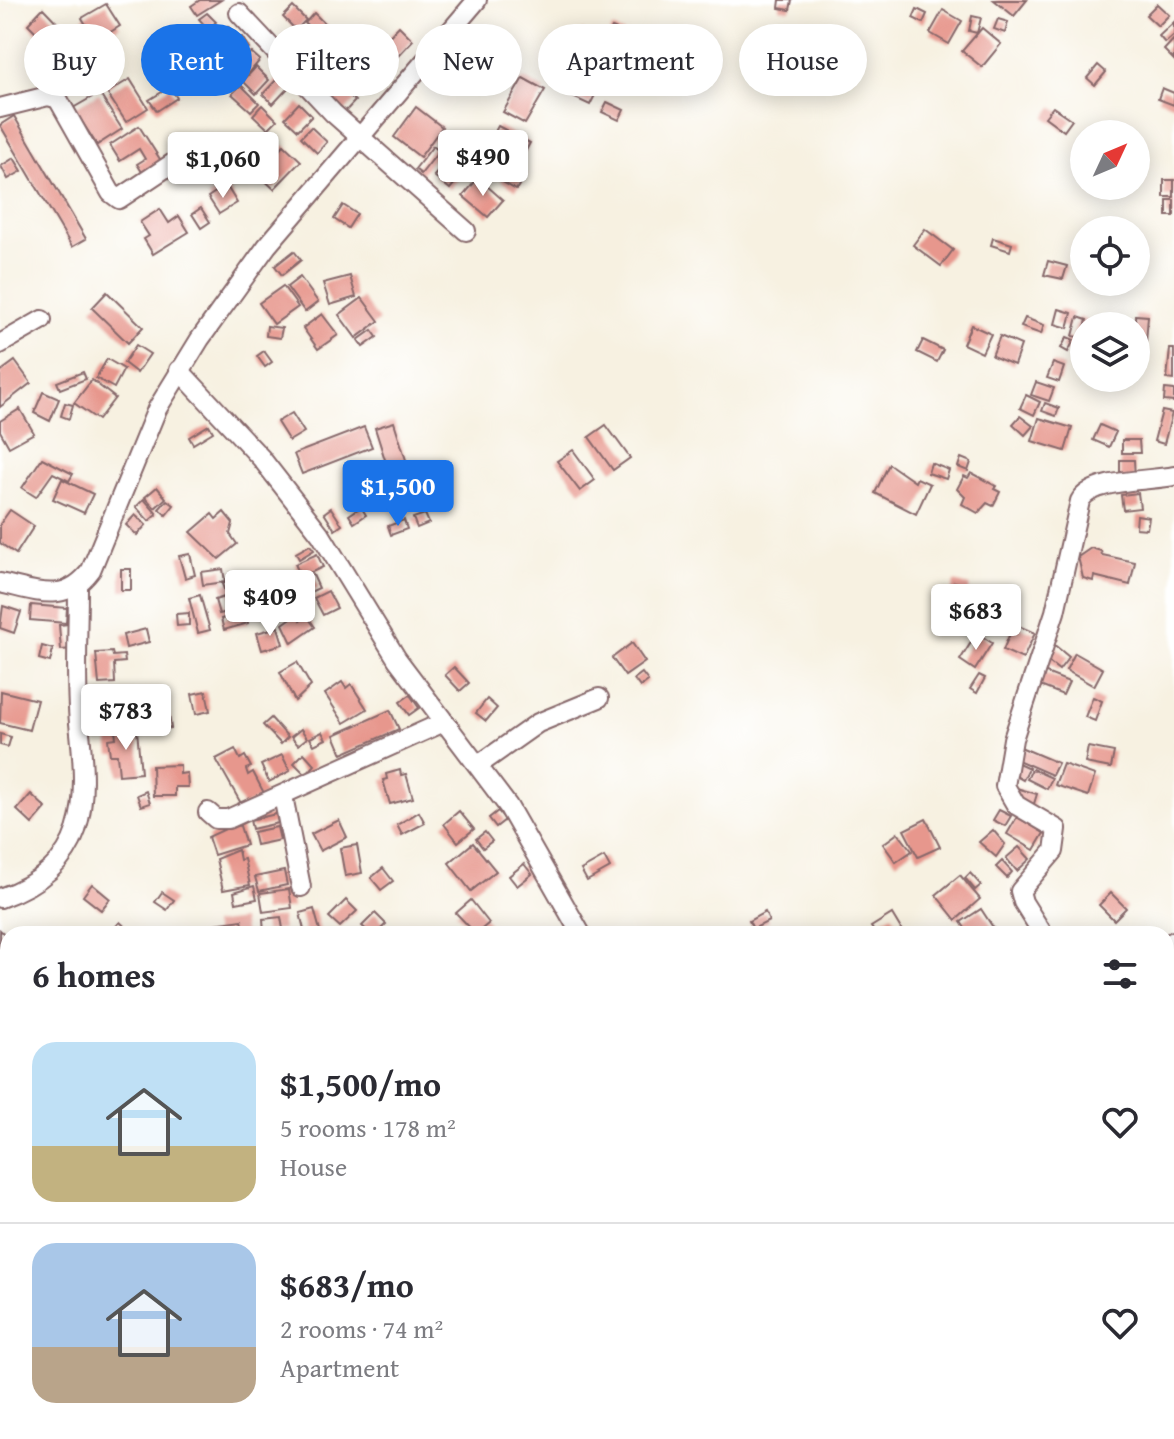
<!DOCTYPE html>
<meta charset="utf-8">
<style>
:root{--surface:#fff;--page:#f2f2f3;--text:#2b2b33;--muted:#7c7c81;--line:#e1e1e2;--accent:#1a73e8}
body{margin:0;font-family:"Gentium Book Plus",serif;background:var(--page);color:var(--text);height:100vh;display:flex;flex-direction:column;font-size:30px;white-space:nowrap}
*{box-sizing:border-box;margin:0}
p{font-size:26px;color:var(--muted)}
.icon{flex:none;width:44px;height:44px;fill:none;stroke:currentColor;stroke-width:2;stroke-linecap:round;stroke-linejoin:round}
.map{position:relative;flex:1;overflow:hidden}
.panel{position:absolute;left:0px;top:926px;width:1174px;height:514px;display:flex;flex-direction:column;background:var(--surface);border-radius:24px 24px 0 0;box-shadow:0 4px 20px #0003}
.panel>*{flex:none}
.banner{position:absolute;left:24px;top:24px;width:1126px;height:72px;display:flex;gap:16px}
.needle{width:52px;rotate:46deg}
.buttons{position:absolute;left:1070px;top:120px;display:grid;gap:16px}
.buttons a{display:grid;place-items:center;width:80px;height:80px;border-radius:50%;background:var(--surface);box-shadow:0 4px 20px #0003;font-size:40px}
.price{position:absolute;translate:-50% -68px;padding:0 18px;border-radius:8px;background:#fff;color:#222;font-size:26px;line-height:52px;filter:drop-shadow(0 2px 4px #0008)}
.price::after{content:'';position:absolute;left:50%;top:48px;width:24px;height:18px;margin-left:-12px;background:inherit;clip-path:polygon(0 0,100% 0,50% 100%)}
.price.active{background:var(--accent);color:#fff}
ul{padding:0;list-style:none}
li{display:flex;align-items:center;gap:24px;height:200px;padding:0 32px}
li+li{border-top:2px solid var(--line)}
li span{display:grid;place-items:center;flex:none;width:224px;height:160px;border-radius:24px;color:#555}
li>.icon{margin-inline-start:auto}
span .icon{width:96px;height:96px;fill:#fffc;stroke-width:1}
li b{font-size:34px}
h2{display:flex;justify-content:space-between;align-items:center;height:96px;padding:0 32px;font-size:34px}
.chip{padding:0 28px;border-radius:36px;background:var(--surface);box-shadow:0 4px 20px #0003;font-size:28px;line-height:72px}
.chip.active{background:var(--accent);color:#fff}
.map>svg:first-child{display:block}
.building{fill:#e7978d}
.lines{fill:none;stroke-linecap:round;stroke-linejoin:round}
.minor-casing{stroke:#87686b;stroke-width:22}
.minor{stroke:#fff;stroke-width:18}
</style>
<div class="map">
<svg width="1174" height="1439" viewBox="0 0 1174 1439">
<rect width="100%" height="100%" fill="#fff"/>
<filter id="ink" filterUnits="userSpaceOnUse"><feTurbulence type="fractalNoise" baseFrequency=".0125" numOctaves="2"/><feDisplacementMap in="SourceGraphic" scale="16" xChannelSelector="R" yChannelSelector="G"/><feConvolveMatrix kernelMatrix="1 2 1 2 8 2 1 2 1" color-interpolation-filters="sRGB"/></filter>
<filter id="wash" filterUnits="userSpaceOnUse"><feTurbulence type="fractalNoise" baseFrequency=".006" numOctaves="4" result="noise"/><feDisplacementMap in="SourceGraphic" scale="32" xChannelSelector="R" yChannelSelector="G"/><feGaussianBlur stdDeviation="1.8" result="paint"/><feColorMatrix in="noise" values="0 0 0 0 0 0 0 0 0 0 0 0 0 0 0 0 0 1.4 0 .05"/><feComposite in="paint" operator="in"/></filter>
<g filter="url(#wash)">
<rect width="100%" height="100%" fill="#f7f1e1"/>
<g id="blocks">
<g class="building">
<polygon points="200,0 221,0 197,15 191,6"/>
<polygon points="780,0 792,0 790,10 779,8"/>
<polygon points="994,0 1027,0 1014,16"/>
<polygon points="106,4 120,26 96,41 82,18"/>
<polygon points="1157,4 1169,15 1158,26 1146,15"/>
<polygon points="293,7 306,20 296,30 283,17"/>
<polygon points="43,8 67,33 52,48 28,24"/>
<polygon points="917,9 927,14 923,23 913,18"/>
<polygon points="943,10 962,21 949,44 930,33"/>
<polygon points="207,13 216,22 208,29 199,19"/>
<polygon points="314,13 329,28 320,37 305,23"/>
<polygon points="972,16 981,18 977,33 969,31"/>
<polygon points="998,19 1008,22 1005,33 994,29"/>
<polygon points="1174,22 1174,35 1165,43 1159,36"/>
<polygon points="228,26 234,37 219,47 212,36"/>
<polygon points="399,26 413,40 396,58 382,44"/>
<polygon points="336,27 347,38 305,82 293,71"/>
<polygon points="612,28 636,38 633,47 608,36"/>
<polygon points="982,28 1001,44 982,67 962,51"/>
<polygon points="305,30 318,43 310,50 298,38"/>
<polygon points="582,30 607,41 592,79 566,68"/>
<polygon points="242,37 249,48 229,61 222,50"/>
<polygon points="1174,39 1174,60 1164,50"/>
<polygon points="87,43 91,50 71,63 66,56"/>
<polygon points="251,52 260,60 244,79 235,71"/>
<polygon points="337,55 348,67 321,95 309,84"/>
<polygon points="498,55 515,68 508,78 490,65"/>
<polygon points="214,56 224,71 209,80 200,65"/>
<polygon points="1098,65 1106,72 1095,85 1087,78"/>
<polygon points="168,66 179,82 172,86 162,70"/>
<polygon points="256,67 269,80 256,94 243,81"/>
<polygon points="110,71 118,79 108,88 100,80"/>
<polygon points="351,74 362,86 358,90 346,78"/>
<polygon points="279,77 289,87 273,104 263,94"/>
<polygon points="523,78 545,90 525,124 503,112"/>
<polygon points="130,79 148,108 126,122 107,93"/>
<polygon points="561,79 595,95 590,105 556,89"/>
<polygon points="241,85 259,103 251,111 232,94"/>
<polygon points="339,86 355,101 342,115 325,100"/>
<polygon points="170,87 177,98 157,111 149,100"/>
<polygon points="1162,88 1174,93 1174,105 1158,99"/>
<polygon points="99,93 122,129 97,145 73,108"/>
<polygon points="607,102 624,110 619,120 602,112"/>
<polygon points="299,103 312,116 298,130 285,118"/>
<polygon points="262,105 277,120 268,129 253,115"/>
<polygon points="416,107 442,127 420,157 394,137"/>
<polygon points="1053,107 1072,120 1064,131 1045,117"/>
<polygon points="14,116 86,239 72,247 0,125"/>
<polygon points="139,126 163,164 144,175 137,164 145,159 139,149 120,161 110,145"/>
<polygon points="498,126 530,143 524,154 492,137"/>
<polygon points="311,127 327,142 317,153 301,137"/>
<polygon points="271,144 277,150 267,160 261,155"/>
<polygon points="284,145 301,161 274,189 257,173"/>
<polygon points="433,146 439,151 421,174 415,169"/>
<polygon points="455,152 470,165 450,189 434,176"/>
<polygon points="14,158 22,171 8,179 1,166"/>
<polygon points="512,165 526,174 516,190 501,181"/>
<polygon points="478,178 503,200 488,217 463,196"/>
<rect x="1164" y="180" width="10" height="17"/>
<polygon points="226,185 237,203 219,214 208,197"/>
<rect x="1167" y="200" width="7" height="16"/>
<polygon points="343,205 357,214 348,228 334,219"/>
<polygon points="201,208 210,222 201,228 192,214"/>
<polygon points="160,209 169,223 179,216 189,232 153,254 144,239 149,236 140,222"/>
<polygon points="925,229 953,250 941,266 913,245"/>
<polygon points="993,238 1012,244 1010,251 991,245"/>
<polygon points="294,251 301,260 282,275 275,266"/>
<polygon points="1048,261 1067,266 1063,279 1044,275"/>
<polygon points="350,276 356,297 330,305 323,283"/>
<polygon points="300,277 318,302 305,312 287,287"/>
<polygon points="283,286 298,307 274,324 259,303"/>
<polygon points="107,292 143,327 128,343 92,308"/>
<polygon points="362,298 379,321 356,338 339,315"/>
<polygon points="1059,309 1072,313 1068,328 1055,324"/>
<polygon points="322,314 338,335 318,349 303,328"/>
<polygon points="1135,315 1148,316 1146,342 1136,341"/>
<polygon points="1078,317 1087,320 1082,338 1073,336"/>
<polygon points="1025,318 1044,325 1041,334 1021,327"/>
<polygon points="971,325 991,334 982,353 963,344"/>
<polygon points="267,326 282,328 280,338 266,336"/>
<polygon points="372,330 377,337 363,347 358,340"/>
<polygon points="1000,336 1021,345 1014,365 992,356"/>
<polygon points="1067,337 1074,340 1068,352 1061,348"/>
<polygon points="923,340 943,350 937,362 917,352"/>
<polygon points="136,345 150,354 137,373 124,363"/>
<polygon points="1170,349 1174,349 1174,380 1167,379"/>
<polygon points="264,351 272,362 265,367 257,356"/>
<polygon points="107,359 124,369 114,388 96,378"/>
<polygon points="15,361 31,383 0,407 0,372"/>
<polygon points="1053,363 1064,367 1059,382 1047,378"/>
<polygon points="83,372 86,379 60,389 57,382"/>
<polygon points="92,380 115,398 98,420 74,403"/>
<polygon points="1036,382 1054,388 1049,401 1031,395"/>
<polygon points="1165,389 1174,390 1174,402 1164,401"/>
<polygon points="43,392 59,399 50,421 34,413"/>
<polygon points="1026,395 1040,402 1034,415 1020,408"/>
<polygon points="65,403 73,405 69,419 61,416"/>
<polygon points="1045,403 1059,408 1056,416 1042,411"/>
<polygon points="20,409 34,433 9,447 0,431 0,421"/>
<polygon points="1162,411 1172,413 1164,444 1154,441"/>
<polygon points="292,413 304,432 289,441 277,422"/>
<polygon points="1020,416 1033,426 1025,435 1013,424"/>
<polygon points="1039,418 1072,428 1065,451 1032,441"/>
<polygon points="394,422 418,498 399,504 375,428"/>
<polygon points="209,425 213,432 193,444 189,437"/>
<polygon points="606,425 630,458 613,470 589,437"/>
<polygon points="1100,425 1116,432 1109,447 1093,440"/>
<polygon points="364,427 372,447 302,474 294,454"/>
<polygon points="1122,440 1139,440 1140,453 1122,453"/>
<polygon points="573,450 595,480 580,491 557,461"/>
<polygon points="42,458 73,474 69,481 53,473 36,497 22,488"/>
<polygon points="961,458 971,462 968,471 958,467"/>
<polygon points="1120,460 1134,460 1135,478 1120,479"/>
<polygon points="931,463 949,470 946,479 928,473"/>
<polygon points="889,464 915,482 917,478 930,484 916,514 875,493"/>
<polygon points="971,473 996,486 994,489 1000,492 993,506 987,503 978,513 962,504 965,497 957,489 964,476 968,478"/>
<polygon points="62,479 93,494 84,513 53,499"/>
<polygon points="157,487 166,498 155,508 145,497"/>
<polygon points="1138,493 1140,508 1123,510 1121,495"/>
<polygon points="144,499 157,514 149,521 136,507"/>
<polygon points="167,500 174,505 166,515 159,509"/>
<polygon points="361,507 366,515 354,523 349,515"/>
<polygon points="331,508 342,525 335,530 324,513"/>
<polygon points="10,510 34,526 16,554 0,543 0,524"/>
<polygon points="224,512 233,523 230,534 237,544 219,559 191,532 212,514 216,519"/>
<polygon points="425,514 429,523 417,528 413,518"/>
<polygon points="135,515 146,525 137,535 126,525"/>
<polygon points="1137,515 1149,517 1147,529 1136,528"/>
<polygon points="404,520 407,529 391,535 388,526"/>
<polygon points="310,545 314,550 299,559 296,553"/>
<polygon points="1091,548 1101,551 1102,555 1135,562 1130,585 1094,576 1093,581 1083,578 1078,557"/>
<polygon points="190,554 195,575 185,578 179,556"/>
<polygon points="317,554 323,567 301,577 295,564"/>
<rect x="121" y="569" width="10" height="21"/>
<polygon points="223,569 225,582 203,585 201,572"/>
<polygon points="313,575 319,588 306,594 300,580"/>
<polygon points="238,579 246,603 234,606 229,591 225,592 222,584"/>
<polygon points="250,579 262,601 254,605 242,584"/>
<polygon points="954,582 970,586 966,601 950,597"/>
<polygon points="328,591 337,608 323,615 314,598"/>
<polygon points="200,595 210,630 198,633 189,598"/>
<polygon points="224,597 228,612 219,614 215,600"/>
<polygon points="31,605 67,608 66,623 30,620"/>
<polygon points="3,606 21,612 14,633 0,628"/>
<polygon points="993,606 1008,611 1002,627 988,622"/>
<polygon points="245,612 248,623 224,630 221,619"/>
<polygon points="189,613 189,625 177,626 176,614"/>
<polygon points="297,614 301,620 307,616 315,627 292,643 283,624"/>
<polygon points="69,624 72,649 61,650 59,625"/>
<polygon points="1014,624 1035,633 1023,659 1003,650"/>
<polygon points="278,627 283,644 262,650 257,633"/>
<polygon points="146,629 149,642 126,648 123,635"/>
<polygon points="977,633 992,643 975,670 960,660"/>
<polygon points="632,643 645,662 625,676 612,658"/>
<polygon points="1052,643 1069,657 1059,670 1041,656"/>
<polygon points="42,646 53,649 50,662 39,659"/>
<polygon points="112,652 113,656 124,655 125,662 114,663 115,683 99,684 96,653"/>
<polygon points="1075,653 1103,669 1094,686 1066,670"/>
<polygon points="297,662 311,686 295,701 280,672"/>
<polygon points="454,667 469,683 460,691 445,675"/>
<polygon points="1041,671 1069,682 1063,695 1035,684"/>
<polygon points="642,673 648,681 640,687 634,679"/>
<polygon points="979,675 985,678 977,693 970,689"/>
<polygon points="342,682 346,688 351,684 367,709 344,723 325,694"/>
<polygon points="1,691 37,700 29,730 0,723"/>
<polygon points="206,691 210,711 196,714 192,694"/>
<polygon points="151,694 153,716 144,717 142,695"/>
<polygon points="410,695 419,708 409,715 400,702"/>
<polygon points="1093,697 1102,701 1095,721 1085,717"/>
<polygon points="487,699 497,708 486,721 476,713"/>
<polygon points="390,710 399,729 342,754 334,735"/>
<polygon points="140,715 142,727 112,730 110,718"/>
<polygon points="169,715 171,728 162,729 160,716"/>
<polygon points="271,718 288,737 281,744 263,725"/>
<polygon points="301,729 307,738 298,745 291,737"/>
<polygon points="137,730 141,773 119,775 117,755 110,755 108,739 116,738 115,731"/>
<polygon points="322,732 326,739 314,745 310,738"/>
<polygon points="0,734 11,737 8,747 0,745"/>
<polygon points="1018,746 1058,763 1052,775 1013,758"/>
<polygon points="1088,747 1114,752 1111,768 1085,763"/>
<polygon points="235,749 240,759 245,756 251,767 246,769 248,775 253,772 265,795 243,807 216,759"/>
<polygon points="304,753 315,765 306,775 294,763"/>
<polygon points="282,755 290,771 269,782 261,765"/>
<polygon points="1016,762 1029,768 1023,780 1011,773"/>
<polygon points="1063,764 1095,775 1088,796 1055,785"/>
<polygon points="180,765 180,774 187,773 188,787 175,787 175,796 153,796 152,766"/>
<polygon points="1032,769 1052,778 1047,789 1027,779"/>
<polygon points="400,770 401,775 406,774 413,798 390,804 383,780 387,779 386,774"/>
<polygon points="1013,787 1037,794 1033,807 1009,799"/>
<polygon points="146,791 150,803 141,806 137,795"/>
<polygon points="31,794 46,808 32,824 17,810"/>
<polygon points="999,810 1011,816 1005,826 993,820"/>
<polygon points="459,811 474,829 458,842 444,824"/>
<polygon points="498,811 505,820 496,827 489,818"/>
<polygon points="419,812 425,823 402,835 397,825"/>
<polygon points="276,814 278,823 252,829 250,820"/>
<polygon points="1017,817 1044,833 1034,850 1007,834"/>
<polygon points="926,819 940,847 918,857 904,830"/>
<polygon points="339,820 347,837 320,851 311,834"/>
<polygon points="234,825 240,826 246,845 214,855 208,837"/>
<polygon points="277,827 280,840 256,845 253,832"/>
<polygon points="993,830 1005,844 996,857 979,842"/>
<polygon points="485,832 492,841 483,848 476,839"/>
<polygon points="898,833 912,851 896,862 883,844"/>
<polygon points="473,843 496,871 471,891 449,863"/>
<polygon points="357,845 362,873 345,876 340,848"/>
<polygon points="1019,847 1030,859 1017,871 1006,858"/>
<polygon points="238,850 240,860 244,859 250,885 223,890 216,859"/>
<polygon points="604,857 610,868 587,881 581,870"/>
<polygon points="1002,861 1012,872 1007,878 996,867"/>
<polygon points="524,864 532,874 517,886 509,876"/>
<polygon points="383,868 393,881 381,890 371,878"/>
<polygon points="284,871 287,885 259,891 255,877"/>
<polygon points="970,873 981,885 975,890 965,878"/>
<polygon points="960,875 980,899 956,920 936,895"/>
<polygon points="92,884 110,899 101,910 83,896"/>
<polygon points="254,886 257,899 236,903 234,892"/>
<polygon points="289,889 292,908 263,912 260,893"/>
<polygon points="162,892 174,900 167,910 155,902"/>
<polygon points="1111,893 1126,908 1114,920 1099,905"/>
<polygon points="346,900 357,911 340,927 329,917"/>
<polygon points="471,900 489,923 476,934 456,913"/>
<polygon points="314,909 321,934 305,934 300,913"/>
<polygon points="981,909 996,932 969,934 961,922"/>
<polygon points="765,912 769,921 753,929 749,921"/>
<polygon points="375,913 386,924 376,934 371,934 362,926"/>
<polygon points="892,914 904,934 876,934 871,927"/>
<polygon points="281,917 283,929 264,932 263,919"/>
<polygon points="242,920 245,934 215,934 213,924"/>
<polygon points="120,922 133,934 109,934"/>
<polygon points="0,930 8,937 8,953 0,962"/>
<polygon points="4,1022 8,1025 8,1039 4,1044 0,1041 0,1027"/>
<polygon points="1174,1132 1174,1175 1170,1183 1166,1181 1166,1147"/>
<polygon points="1166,1314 1174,1314 1174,1337 1167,1337"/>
<polygon points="323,1432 333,1432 339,1439 323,1439 320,1435"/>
<polygon points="491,1432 520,1432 513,1439 484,1439"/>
<polygon points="837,1432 852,1432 859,1439 830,1439"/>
<polygon points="1115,1432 1137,1432 1136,1439 1113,1439"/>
</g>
</g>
</g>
<g filter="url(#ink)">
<use href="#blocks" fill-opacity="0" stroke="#87686b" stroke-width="2"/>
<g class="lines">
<g class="minor-casing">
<g id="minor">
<polyline points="239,13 333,113 466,231"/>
<polyline points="0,108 48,96 58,99 111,193 119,199 197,147"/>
<polyline points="0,344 42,320"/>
<polyline points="179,370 261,458 321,535 397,659 508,806 581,934"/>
<path d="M0 583C37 591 65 605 91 570L157 409 200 339 267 246 477 0"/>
<polyline points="480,764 538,723 599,698"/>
<polyline points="283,796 301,887"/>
<polyline points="208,812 216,819 228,819 444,722"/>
<path d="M0 898C89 867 88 805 79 723 75 679 78 632 78 588"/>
<path d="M1043 934 1023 902 1020 891 1054 851 1057 829 1016 805 1005 786 1013 739 1055 612 1080 501C1091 479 1150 481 1174 476"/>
<polyline points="1166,945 1174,941"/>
<polyline points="0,1199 8,1205"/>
<polyline points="0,1303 8,1309"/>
<polyline points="1166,1304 1174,1302"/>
<polyline points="162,1432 168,1439"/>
<polyline points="361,1432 367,1439"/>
<polyline points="536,1432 544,1439"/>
<polyline points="700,1432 706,1439"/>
<polyline points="982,1432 988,1439"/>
<polyline points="1053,1439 1058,1432"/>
</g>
</g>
<use href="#minor" class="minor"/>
</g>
</g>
</svg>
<div class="buttons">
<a><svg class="needle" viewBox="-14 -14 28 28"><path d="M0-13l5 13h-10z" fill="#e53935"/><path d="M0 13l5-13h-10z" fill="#7c7c81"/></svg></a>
<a><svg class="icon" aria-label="locate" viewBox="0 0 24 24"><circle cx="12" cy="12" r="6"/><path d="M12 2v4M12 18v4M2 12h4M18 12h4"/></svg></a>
<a><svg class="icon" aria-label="layers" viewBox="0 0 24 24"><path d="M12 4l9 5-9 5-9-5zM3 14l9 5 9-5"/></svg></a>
</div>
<b class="price" style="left:483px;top:198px">$490</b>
<b class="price" style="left:223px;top:200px">$1,060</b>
<b class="price active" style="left:398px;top:528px">$1,500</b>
<b class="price" style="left:270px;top:638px">$409</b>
<b class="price" style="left:976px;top:652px">$683</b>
<b class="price" style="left:126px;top:752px">$783</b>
<div class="banner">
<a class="chip">Buy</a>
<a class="chip active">Rent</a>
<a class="chip">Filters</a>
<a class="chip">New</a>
<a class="chip">Apartment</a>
<a class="chip">House</a>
</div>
<section class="panel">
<h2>6 homes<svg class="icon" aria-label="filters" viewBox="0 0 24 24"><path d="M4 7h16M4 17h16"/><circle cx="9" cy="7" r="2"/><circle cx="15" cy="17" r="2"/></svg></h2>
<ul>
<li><span style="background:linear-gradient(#bfe0f5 65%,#c2b280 0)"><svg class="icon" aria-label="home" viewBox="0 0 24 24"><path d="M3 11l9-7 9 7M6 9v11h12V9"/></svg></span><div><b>$1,500/mo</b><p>5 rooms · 178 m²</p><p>House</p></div><svg class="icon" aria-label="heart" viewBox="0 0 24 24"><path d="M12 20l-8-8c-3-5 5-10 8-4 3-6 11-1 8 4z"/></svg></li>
<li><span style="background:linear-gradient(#a9c7e8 65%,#b9a48a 0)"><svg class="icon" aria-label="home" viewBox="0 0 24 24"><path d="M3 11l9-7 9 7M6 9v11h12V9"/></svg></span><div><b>$683/mo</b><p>2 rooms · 74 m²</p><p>Apartment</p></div><svg class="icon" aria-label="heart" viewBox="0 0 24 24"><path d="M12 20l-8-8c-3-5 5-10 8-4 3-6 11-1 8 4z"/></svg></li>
</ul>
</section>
</div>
